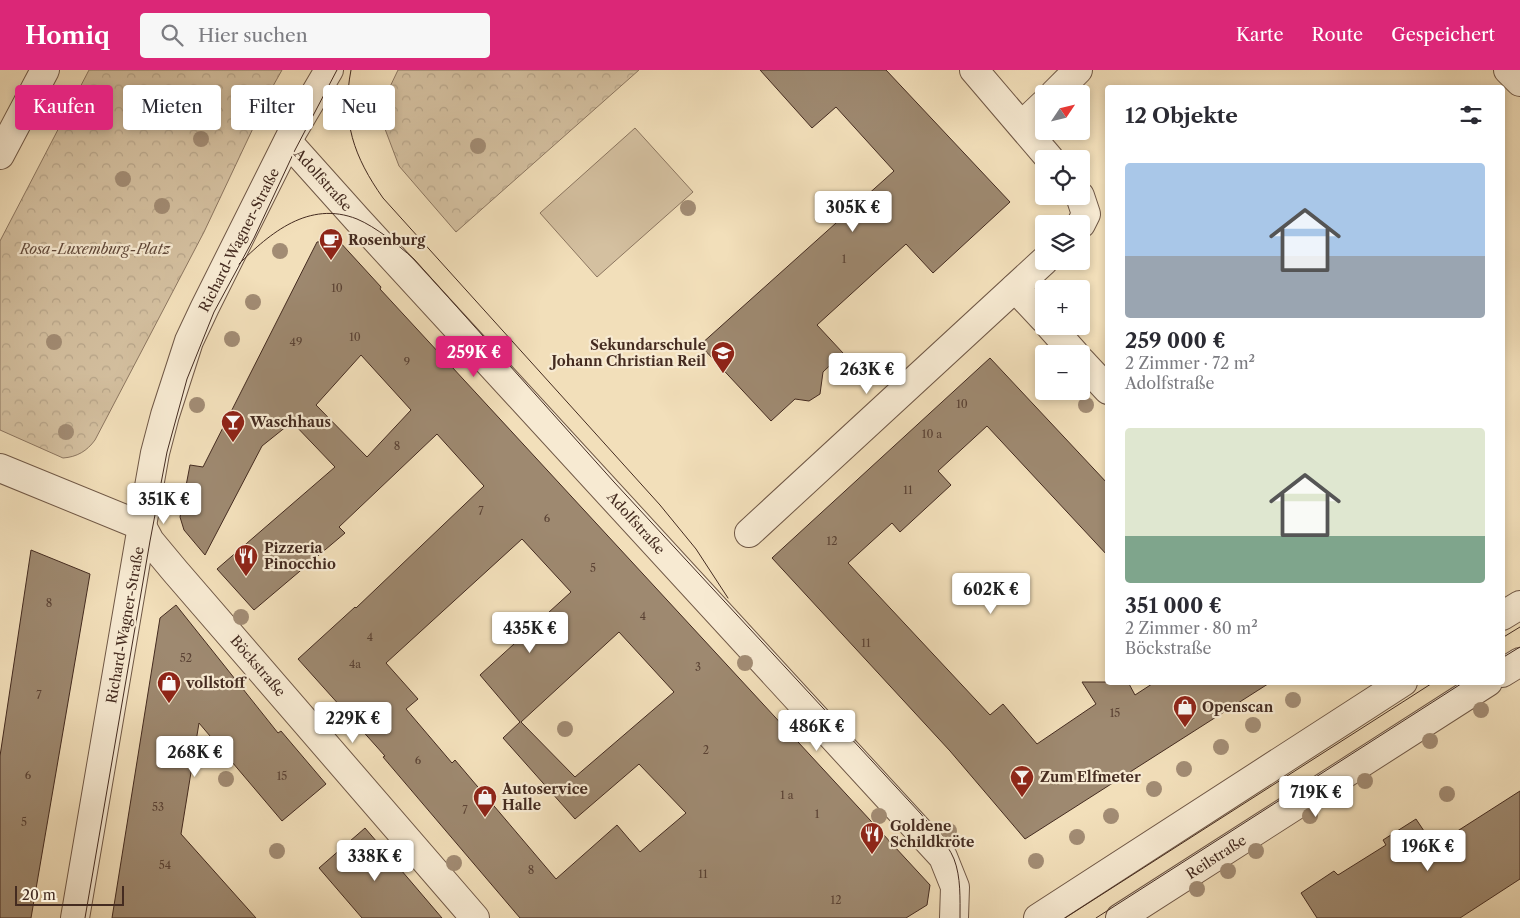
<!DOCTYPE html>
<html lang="de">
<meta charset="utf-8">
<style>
:root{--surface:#fff;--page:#f7f7f7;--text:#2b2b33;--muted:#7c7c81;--accent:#db2777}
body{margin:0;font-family:"Libre Caslon Text",serif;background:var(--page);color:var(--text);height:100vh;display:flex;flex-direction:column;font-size:19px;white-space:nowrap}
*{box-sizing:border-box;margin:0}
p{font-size:16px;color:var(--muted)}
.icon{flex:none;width:28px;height:28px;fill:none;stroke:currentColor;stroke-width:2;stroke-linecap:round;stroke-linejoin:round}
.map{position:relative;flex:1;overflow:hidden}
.panel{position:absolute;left:1105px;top:15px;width:400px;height:600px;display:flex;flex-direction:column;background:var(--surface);border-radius:5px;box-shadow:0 2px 8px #0003}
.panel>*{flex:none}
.hud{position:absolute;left:15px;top:15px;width:475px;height:45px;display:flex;gap:10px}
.needle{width:32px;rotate:55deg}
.buttons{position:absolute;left:1035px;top:15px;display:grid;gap:10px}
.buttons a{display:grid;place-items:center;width:55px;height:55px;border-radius:5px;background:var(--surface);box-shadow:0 2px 8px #0003;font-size:25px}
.scale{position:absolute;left:15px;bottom:12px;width:109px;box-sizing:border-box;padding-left:5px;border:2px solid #442b20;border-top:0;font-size:14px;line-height:18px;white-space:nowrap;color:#442b20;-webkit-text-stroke:4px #f7ead2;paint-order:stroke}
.price{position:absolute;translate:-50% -42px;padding:0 11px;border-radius:5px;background:#fff;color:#222;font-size:16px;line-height:32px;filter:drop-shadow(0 1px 2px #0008)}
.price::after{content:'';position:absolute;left:50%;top:30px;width:15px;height:11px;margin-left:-8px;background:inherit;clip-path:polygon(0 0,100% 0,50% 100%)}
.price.on{background:var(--accent);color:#fff}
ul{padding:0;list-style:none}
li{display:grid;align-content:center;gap:10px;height:265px;padding:0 20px}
li span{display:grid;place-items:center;height:155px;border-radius:5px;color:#555}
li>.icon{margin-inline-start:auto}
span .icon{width:90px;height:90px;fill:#fffc;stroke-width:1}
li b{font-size:21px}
h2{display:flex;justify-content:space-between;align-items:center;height:60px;padding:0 20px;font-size:21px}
.pill{padding:0 18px;border-radius:5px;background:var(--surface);box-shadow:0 2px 8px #0003;font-size:18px;line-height:45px}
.pill.on{background:var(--accent);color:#fff}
header{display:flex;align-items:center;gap:30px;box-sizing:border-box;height:70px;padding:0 25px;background:var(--accent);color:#fff}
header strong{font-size:24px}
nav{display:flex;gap:28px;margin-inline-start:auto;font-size:18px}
.search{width:350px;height:45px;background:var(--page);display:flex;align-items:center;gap:12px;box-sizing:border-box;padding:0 18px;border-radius:5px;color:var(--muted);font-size:19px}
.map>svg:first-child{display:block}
.grass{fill:#d4c0a0;stroke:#8c7660}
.park{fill:url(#park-crowns);stroke:#8c7660}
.building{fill:#9e8970;stroke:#442b20;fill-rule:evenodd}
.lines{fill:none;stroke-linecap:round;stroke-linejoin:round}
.minor-casing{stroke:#705846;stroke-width:30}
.tertiary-casing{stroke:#705846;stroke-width:30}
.minor{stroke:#f7ead2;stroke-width:28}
.tertiary{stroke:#f7ead2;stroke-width:28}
.tram{stroke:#442b20;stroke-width:1}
.tree{fill:#a28c74}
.labels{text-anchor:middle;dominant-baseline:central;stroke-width:4.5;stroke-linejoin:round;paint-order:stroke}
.number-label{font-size:11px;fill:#5a4234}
.street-label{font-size:14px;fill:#442b20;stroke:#f7ead2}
.poi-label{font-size:14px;font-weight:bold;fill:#442b20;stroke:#f7ead2;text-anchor:start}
.park-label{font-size:14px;font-style:italic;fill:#61493a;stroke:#f7ead2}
</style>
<header>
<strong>Homiq</strong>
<div class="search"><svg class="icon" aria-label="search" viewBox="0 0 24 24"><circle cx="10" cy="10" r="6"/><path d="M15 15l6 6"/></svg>Hier suchen</div>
<nav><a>Karte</a><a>Route</a><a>Gespeichert</a></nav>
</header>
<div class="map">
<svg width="1520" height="848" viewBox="0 0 1520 848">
<defs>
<pattern id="park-crowns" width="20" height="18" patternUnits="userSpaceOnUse" patternTransform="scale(1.25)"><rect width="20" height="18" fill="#d4c0a0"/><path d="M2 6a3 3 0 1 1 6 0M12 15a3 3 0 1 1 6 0" fill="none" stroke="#b7a58a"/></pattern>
</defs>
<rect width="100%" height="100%" fill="#f2dfba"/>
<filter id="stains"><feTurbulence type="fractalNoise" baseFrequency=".004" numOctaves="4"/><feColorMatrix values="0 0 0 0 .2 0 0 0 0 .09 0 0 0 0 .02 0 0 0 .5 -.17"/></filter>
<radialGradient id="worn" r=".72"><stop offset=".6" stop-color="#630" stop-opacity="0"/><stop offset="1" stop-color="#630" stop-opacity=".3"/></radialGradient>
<polygon class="grass" points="635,58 693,122 597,207 540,143"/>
<g class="park">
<path d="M89 0H282L273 16 204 162 95 370C87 381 77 387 63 388L0 360V171Z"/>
<polygon points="398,0 639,0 456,162 399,96 385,59 387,23"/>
</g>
<g class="building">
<polygon points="760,0 886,0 1010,132 933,203 906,174 817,255 843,283 823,302 820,324 809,331 795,329 771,351 700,275 894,101 836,37 812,58"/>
<path d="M338 170 381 217 380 219 930 815 927 835 906 848H520L383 687 385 686 298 589 355 537 356 538 484 416 437 364 339 457 345 463 254 540 217 499 335 397 292 352 262 376 205 485 184 460 180 447 190 395 203 397 317 172ZM361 285 411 340 367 387 316 335ZM522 469 571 522 480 605 520 652 503 668 575 749 639 694 686 743 640 782 617 755 556 809 455 690 452 693 406 639 418 629 386 593ZM619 562 674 622 575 707 521 652Z"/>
<polygon points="990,288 1108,414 1108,486 987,356 938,401 951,415 900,462 892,453 848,493 990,645 1003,634 1037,674 1096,634 1082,612 1128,612 1135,625 1155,612 1271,612 1025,769 950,681 772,488"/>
<polygon points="31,480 90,504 31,848 0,848 0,686"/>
<polygon points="176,535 278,663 281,661 326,714 282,751 199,653 181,764 256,848 112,848 160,548"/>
<polygon points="1520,721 1520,809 1460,848 1317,848 1301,823 1334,801 1338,805 1386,775 1383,770 1416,749 1434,776"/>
<polygon points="365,758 407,807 442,848 362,848 319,798"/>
</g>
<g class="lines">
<g class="minor-casing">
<g id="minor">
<polyline points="974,0 1050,89"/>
<polyline points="1508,0 1520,12"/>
<polyline points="1054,24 1078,0"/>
<polyline points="1022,55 1044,34"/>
<polyline points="288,72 357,149 943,787 955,817 954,848"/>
<polyline points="0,85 45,0"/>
<polyline points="1080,126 1086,144 1081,154"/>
<polyline points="1015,218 1044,249"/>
<polyline points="1050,256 1075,284"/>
<polyline points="1081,291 1108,320"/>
<polyline points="0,398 142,456 150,471 175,501 475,848"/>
<polyline points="749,463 1044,191"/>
</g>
</g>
<g class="tertiary-casing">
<g id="tertiary">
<polyline points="1502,546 1520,535"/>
<polyline points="1502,603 1520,592"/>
<polyline points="75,848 142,456 155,383 165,345 189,271 205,237 292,63 329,0"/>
<polyline points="1038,848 1403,612"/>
<polyline points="1120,848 1488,612"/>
</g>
</g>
<use href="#minor" class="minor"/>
<use href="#tertiary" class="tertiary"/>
<g class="tram">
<path d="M351 0C341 51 354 87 383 128L660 435 696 479 728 528"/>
<path d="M239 194C270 163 309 130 357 149 376 157 398 175 414 189L614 412 921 744C932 758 947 772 954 789 961 807 960 829 960 848"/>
<polyline points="1502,568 1520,557"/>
<polyline points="1502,588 1520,577"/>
<polyline points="85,848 150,471 167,382 187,309 214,242 254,168 295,80 337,0"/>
<polyline points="1065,848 1434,612"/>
<polyline points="1096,848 1464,612"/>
</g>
</g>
<g class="tree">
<circle cx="201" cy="69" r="8"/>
<circle cx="478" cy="76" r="8"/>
<circle cx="123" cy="109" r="8"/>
<circle cx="162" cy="136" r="8"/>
<circle cx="688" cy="138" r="8"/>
<circle cx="280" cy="181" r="8"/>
<circle cx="253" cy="232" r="8"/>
<circle cx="232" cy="269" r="8"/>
<circle cx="54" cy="272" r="8"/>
<circle cx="197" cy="335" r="8"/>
<circle cx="1086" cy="335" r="8"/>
<circle cx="66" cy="362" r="8"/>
<circle cx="241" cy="547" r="8"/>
<circle cx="745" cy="593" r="8"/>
<circle cx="1293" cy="630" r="8"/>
<circle cx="1481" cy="640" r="8"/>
<circle cx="1253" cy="655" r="8"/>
<circle cx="565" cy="659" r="8"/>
<circle cx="1430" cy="671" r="8"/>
<circle cx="1221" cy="677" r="8"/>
<circle cx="1184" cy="699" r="8"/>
<circle cx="226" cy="709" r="8"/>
<circle cx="1365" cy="711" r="8"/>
<circle cx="1154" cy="719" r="8"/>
<circle cx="1447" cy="724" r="8"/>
<circle cx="879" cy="746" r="8"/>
<circle cx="1111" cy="746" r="8"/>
<circle cx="1310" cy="746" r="8"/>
<circle cx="949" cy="761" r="8"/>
<circle cx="1077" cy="767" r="8"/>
<circle cx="277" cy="781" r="8"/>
<circle cx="1256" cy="781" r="8"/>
<circle cx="1036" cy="791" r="8"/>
<circle cx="454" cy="793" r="8"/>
<circle cx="1228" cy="801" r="8"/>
<circle cx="1197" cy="819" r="8"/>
</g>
<defs>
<g id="cafe-pin" transform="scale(1.25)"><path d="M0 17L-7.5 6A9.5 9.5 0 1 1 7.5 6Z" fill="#8f2418" stroke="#f7ead2"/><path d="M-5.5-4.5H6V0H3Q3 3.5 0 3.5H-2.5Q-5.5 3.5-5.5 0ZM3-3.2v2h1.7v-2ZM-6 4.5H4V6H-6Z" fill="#fff"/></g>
<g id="school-pin" transform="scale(1.25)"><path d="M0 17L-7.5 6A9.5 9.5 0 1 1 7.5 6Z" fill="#8f2418" stroke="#f7ead2"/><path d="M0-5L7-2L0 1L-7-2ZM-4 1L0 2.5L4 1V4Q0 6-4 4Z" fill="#fff"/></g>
<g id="bar-pin" transform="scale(1.25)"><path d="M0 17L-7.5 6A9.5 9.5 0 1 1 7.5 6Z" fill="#8f2418" stroke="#f7ead2"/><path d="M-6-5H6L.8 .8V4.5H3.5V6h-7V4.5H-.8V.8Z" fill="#fff"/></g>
<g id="restaurant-pin" transform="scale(1.25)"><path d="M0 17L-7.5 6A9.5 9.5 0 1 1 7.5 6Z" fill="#8f2418" stroke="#f7ead2"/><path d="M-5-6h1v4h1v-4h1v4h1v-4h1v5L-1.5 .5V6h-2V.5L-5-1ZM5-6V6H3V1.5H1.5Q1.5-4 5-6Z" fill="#fff"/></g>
<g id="shop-pin" transform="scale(1.25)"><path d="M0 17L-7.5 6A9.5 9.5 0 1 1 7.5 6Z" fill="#8f2418" stroke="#f7ead2"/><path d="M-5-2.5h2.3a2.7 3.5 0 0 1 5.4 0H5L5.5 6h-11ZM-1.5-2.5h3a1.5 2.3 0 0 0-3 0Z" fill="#fff"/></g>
</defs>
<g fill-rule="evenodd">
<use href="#cafe-pin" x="331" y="170"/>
<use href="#school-pin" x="723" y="283"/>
<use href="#bar-pin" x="233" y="352"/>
<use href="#restaurant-pin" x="246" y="486"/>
<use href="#shop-pin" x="169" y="613"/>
<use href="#shop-pin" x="1185" y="637"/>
<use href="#bar-pin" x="1022" y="707"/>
<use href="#shop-pin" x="485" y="727"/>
<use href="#restaurant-pin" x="872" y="764"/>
</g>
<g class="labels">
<g class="number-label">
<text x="844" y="189">1</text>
<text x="337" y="218">10</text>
<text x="355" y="267">10</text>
<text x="296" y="272">49</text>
<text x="407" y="292">9</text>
<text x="962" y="334">10</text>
<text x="932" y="364">10 a</text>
<text x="397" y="376">8</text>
<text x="908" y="420">11</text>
<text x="481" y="441">7</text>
<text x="547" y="448">6</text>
<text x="832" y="471">12</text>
<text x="593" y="498">5</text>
<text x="49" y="533">8</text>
<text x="643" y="546">4</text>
<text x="370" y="567">4</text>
<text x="866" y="573">11</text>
<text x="186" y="588">52</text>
<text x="355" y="594">4a</text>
<text x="698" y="597">3</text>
<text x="39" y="625">7</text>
<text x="1115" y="643">15</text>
<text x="706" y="680">2</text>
<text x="418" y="690">6</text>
<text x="28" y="705">6</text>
<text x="282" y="706">15</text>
<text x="787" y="725">1 a</text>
<text x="158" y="737">53</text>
<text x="465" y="740">7</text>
<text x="817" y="744">1</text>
<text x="24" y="752">5</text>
<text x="165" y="795">54</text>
<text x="531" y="800">8</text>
<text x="703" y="804">11</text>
<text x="836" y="830">12</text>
</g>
<g class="street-label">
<text transform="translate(323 110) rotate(48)">Adolfstraße</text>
<text transform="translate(239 170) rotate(-63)">Richard-Wagner-Straße</text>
<text transform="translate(636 453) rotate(48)">Adolfstraße</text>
<text transform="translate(125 555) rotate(-80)">Richard-Wagner-Straße</text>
<text transform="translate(258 596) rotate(49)">Böckstraße</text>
<text transform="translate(1216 787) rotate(-33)">Reilstraße</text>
</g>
<g class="poi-label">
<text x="348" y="170">Rosenburg</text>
<text x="706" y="275" text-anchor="end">Sekundarschule<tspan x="706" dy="16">Johann Christian Reil</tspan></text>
<text x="250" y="352">Waschhaus</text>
<text x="264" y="478">Pizzeria<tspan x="264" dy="16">Pinocchio</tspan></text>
<text x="186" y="613">vollstoff</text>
<text x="1202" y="637">Openscan</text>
<text x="1040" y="707">Zum Elfmeter</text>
<text x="502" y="719">Autoservice<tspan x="502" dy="16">Halle</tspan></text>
<text x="890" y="756">Goldene<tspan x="890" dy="16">Schildkröte</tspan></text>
</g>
<g class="park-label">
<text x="95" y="179">Rosa-Luxemburg-Platz</text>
</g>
</g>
<rect width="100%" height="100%" filter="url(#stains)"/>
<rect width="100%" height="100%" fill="url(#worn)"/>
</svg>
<div class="buttons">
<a><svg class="needle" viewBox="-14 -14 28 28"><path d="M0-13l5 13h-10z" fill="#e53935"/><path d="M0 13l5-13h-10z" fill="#7c7c81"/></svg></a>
<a><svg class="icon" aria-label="locate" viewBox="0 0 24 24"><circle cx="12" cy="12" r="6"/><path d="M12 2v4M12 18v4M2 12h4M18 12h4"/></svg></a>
<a><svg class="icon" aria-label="layers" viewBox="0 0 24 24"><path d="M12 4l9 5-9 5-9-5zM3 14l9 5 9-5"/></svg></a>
<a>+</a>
<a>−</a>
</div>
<div class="scale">20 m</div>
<b class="price" style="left:853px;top:163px">305K €</b>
<b class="price on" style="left:474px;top:308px">259K €</b>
<b class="price" style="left:867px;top:325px">263K €</b>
<b class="price" style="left:164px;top:455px">351K €</b>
<b class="price" style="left:991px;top:545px">602K €</b>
<b class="price" style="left:530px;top:584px">435K €</b>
<b class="price" style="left:353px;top:674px">229K €</b>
<b class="price" style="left:817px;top:682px">486K €</b>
<b class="price" style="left:195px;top:708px">268K €</b>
<b class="price" style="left:1316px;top:748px">719K €</b>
<b class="price" style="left:1428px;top:802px">196K €</b>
<b class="price" style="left:375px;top:812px">338K €</b>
<div class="hud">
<a class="pill on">Kaufen</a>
<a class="pill">Mieten</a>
<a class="pill">Filter</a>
<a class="pill">Neu</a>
</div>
<section class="panel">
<h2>12 Objekte<svg class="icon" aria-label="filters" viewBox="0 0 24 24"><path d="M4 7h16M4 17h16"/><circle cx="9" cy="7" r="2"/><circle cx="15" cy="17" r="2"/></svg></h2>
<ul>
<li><span style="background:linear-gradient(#a9c7e8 60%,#9aa5b1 0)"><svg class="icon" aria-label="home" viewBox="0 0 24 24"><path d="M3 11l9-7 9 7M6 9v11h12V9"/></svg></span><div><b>259 000 €</b><p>2 Zimmer · 72 m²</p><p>Adolfstraße</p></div></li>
<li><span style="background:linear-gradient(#dfe7d0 70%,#7fa58c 0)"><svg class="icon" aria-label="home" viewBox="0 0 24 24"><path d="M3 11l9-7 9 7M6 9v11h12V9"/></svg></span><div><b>351 000 €</b><p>2 Zimmer · 80 m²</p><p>Böckstraße</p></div></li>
</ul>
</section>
</div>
